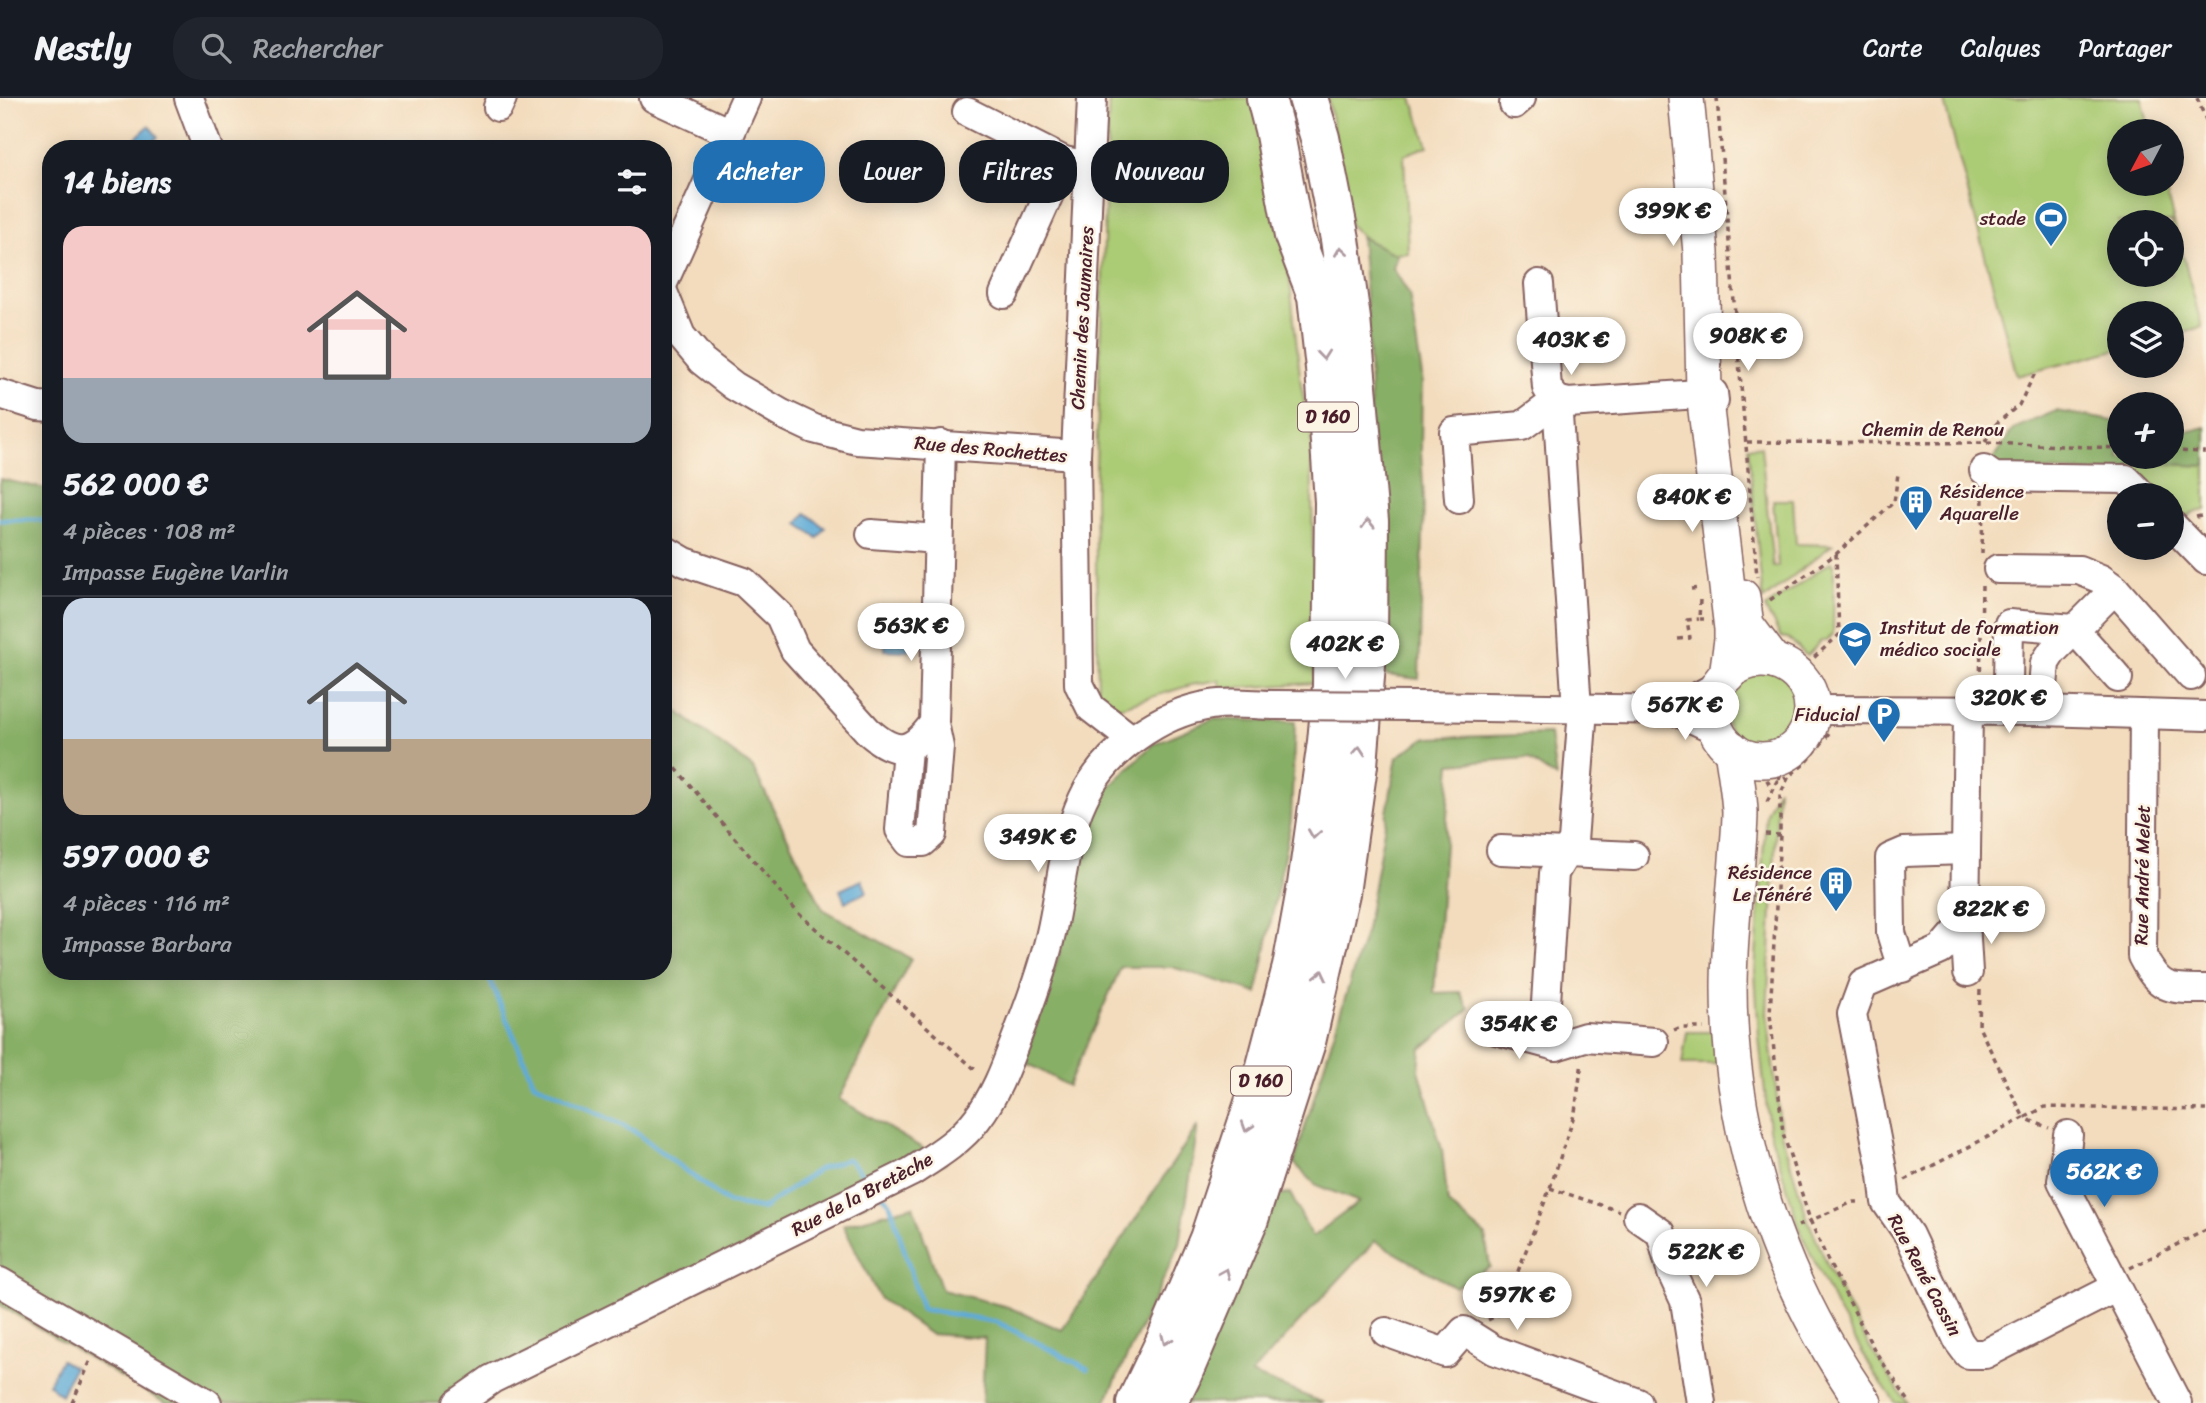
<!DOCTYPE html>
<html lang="fr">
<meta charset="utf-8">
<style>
:root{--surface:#171b24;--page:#20242c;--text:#f1f3f6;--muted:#9ea1a6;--line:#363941;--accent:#1f6fb2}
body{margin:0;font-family:Sriracha,sans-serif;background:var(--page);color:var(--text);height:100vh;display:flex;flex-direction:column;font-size:26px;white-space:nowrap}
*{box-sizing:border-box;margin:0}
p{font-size:23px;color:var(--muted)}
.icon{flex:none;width:38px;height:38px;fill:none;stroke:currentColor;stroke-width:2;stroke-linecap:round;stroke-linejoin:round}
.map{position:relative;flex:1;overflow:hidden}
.details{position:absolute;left:42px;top:42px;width:630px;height:840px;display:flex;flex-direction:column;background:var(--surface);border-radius:28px;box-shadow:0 4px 18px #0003}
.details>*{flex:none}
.hud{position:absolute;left:693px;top:42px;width:665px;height:63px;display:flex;gap:14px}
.needle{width:46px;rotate:229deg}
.fabs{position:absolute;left:2107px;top:21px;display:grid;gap:14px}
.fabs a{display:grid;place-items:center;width:77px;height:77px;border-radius:50%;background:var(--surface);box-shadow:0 4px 18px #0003;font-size:35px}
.price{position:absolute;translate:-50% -60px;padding:0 16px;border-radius:24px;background:#fff;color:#222;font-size:23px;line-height:46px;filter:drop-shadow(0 2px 4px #0008)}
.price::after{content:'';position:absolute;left:50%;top:42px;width:21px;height:16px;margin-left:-10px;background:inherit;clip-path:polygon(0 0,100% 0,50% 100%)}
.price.on{background:var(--accent);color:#fff}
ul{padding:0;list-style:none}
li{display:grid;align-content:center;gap:14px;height:371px;padding:0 21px}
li+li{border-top:2px solid var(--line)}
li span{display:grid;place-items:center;height:217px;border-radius:21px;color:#555}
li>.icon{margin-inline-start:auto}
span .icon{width:126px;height:126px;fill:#fffc;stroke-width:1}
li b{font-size:30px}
h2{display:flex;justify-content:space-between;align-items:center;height:84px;padding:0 21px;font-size:30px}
.pill{padding:0 24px;border-radius:28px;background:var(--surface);box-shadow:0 4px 18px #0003;font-size:24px;line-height:63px}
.pill.on{background:var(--accent);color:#fff}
header{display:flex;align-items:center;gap:42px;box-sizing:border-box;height:98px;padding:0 35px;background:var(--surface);border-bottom:2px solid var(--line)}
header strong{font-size:33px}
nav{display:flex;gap:38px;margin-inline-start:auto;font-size:24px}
.search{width:490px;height:63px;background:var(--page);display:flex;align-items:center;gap:18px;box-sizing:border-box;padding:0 24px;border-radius:28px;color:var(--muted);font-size:26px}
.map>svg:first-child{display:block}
.green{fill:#abcb74;stroke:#7a7550;stroke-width:2;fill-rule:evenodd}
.forest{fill:#88af66;stroke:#696748;stroke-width:2}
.water{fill:#5fabd7;stroke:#546581;stroke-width:2}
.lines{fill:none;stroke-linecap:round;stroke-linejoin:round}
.stream{stroke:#5fabd7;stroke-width:5}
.minor-casing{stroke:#85615e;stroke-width:32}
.major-casing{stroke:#85615e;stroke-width:38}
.highway-casing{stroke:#85615e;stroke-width:42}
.path{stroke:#85615e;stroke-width:3.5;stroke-dasharray:5 5;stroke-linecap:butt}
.minor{stroke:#fff;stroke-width:28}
.major{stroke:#fff;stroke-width:35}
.highway{stroke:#fff;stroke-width:38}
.minor-bridge-casing{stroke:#85615e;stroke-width:32;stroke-linecap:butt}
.minor-bridge{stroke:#fff;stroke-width:28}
.oneway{stroke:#ae9aa0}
.labels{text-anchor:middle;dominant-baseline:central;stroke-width:5;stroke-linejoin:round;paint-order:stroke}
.shield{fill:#fcf5e5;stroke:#7f5f63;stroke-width:2}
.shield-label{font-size:18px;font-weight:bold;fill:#4a1f2b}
.poi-label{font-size:19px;fill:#4a1f2b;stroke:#fcf5e5;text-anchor:end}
.street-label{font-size:19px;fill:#4a1f2b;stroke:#fcf5e5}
</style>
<header>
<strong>Nestly</strong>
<div class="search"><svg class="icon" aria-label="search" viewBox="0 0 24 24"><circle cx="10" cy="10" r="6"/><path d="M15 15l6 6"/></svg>Rechercher</div>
<nav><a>Carte</a><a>Calques</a><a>Partager</a></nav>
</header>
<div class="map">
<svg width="2206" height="1305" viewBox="0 0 2206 1305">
<rect width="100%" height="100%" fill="#fcf5e5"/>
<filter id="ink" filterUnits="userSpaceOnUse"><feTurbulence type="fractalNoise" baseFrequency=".0143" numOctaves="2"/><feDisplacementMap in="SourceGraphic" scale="14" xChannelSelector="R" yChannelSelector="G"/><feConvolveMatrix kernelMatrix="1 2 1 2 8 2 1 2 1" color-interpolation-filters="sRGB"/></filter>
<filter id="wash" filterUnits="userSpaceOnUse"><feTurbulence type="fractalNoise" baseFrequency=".00686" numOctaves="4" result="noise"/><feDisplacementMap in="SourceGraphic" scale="28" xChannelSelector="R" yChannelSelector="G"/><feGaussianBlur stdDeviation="1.57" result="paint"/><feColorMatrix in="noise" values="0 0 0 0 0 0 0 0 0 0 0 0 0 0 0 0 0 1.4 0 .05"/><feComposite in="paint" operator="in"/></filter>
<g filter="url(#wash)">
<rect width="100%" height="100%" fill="#f3dcbd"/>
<g class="green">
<polygon points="1109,0 1253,0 1289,175 1301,287 1311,338 1315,585 1221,591 1219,582 1191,587 1119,609 1098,599 1095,396"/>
<path d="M1328 0H1412L1428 48 1404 57 1408 155C1388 159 1364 142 1350 127Z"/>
<path d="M1943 0H2142L2150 33H2119V86H2164L2202 229 2172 237V215H2119V251L2017 278ZM2172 124V177H2119V124Z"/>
<polygon points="1748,348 1761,349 1773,469 1778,469 1773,402 1793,402 1796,446 1832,447 1763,502"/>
<polygon points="2132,364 2206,368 2206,412 2196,414 2176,425 2172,421 2172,397 2148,397 2126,375"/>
<polygon points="1831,464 1834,467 1833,536 1827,543 1821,543 1807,558 1788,540 1781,539 1765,510"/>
<circle cx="1763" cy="611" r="39"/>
<polygon points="1778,690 1767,916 1781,1035 1809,1125 1836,1186 1869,1248 1907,1305 1896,1305 1875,1276 1836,1209 1801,1135 1769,1031 1759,940 1755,874 1766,715"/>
<polygon points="1687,934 1716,934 1719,966 1682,966"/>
</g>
<g class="forest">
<polygon points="1361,139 1397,157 1393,170 1409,196 1422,278 1421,354 1424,402 1419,581 1378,576 1368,224"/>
<polygon points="2056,313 2119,324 2119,359 2172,359 2172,331 2190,333 2206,329 2206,368 2132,364 2126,375 1995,371 1994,360 2013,331"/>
<polygon points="0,381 51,392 51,873 663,873 663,603 753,670 823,811 911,861 839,1001 946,1064 474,1305 165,1305 0,1207"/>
<polygon points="1213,621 1295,624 1291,722 1257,895 1172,869 1121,869 1068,988 1024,963 1059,856 1084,735 1099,699 1153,646"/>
<polygon points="1550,636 1556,680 1527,660 1451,666 1434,895 1460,894 1469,911 1421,951 1419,972 1442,1052 1448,1106 1485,1137 1490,1169 1455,1189 1375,1143 1251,1276 1324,1305 1187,1305 1266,1102 1290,1095 1312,1139 1359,1104 1316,1087 1294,1065 1366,832 1397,659 1425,640"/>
<polygon points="1198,1027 1180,1146 1105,1305 982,1305 985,1240 930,1236 880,1201 843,1127 913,1108 942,1192 1008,1209 1062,1232"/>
</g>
<g class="water">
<polygon points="149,28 158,39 145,51 134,51 130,45"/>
<polygon points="806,415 825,430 818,440 798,426"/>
<polygon points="885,539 909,540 909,553 885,552"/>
<polygon points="862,782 867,794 845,804 840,792"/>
<polygon points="61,1262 74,1269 61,1297 48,1286"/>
</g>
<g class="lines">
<g class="stream">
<polyline points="0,422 41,422 51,429"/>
<polyline points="486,873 534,985 634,1033 728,1105 762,1111 819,1071 848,1061 870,1084"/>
<polyline points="882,1096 890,1105 922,1211 997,1224 1088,1271"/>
</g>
</g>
</g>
<g filter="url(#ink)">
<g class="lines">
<g class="minor-casing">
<g id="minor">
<polyline points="189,0 208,51"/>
<polyline points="654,0 730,35"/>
<polyline points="1514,6 1521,0"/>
<polyline points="498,9 502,0"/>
<polyline points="967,14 1064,63 1083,67"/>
<polyline points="663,185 746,0"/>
<polyline points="1539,186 1547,290 1557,302 1568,305 1713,295 1714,303"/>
<polyline points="663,194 681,238 702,263 734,288 782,316 814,331 857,342 1076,357 1079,586 1091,610 1131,641"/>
<polyline points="1004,196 1064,63"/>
<polyline points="0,296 38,308 51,309"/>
<polyline points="1557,302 1577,611"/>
<polyline points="1076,357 1092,0"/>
<polyline points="1984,372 1994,379 2126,381 2142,397"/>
<polyline points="1459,401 1454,334 1522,328 1557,302"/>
<polyline points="2172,427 2206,462"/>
<polyline points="871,436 938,441"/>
<path d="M663 451 685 464 744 484 780 518 795 552 868 633C897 659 912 655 934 625L941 346"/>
<polyline points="1998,471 2079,472 2101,481 2115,491 2191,578"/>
<polyline points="2008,585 2009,526 2074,531 2118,580"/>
<polyline points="1414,608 1674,612 1717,632"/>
<polyline points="1583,611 1573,743 1554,775 1545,921 1556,948 1585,939 1654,944"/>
<polyline points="1674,612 1719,587"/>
<polyline points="1812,612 2041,613 2206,618"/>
<polyline points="1968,613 1965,824 1941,852 1863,886 1852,916 1883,1077 1886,1104 1909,1137 1959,1244 1968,1256 1985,1256 2117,1189 2177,1305"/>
<polyline points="2041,613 2045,565 2052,554 2115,491"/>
<path d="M2144 617 2142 858C2160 893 2170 891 2206 891"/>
<polyline points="907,651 900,732 909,744 923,744 932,736 939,649 934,625"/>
<polyline points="1501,752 1634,758"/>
<polyline points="1965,824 1968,874"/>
<polyline points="1902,870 1891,835 1890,760 1904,754 1966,752"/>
<polyline points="1496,932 1556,948"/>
<polyline points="2068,1037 2062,1083 2117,1189"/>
<polyline points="1638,1119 1661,1135 1672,1175 1685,1203 1701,1305"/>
<polyline points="0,1184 207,1305"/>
<polyline points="1386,1234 1445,1255 1464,1233 1494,1252 1638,1305"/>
<path d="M458 1305 492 1281 911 1074C934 1059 960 1044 977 1021 998 994 1008 962 1020 931 1032 900 1044 867 1051 835 1061 791 1064 741 1083 701 1105 653 1160 615 1211 607 1231 603 1255 607 1275 607"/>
</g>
</g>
<g class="major-casing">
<g id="major">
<polyline points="1686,0 1701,154 1704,295 1732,531 1732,542 1727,577"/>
<polyline points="1742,499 1746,527 1773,563"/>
<circle cx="1762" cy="612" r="50"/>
<path d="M1732 651C1735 672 1739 693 1740 714 1740 730 1738 746 1737 762 1734 804 1729 847 1729 889 1729 1037 1779 1185 1864 1305"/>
</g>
</g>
<g class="highway-casing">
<g id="highway">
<polyline points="1136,1305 1167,1240 1209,1141 1265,972 1292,869 1307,787 1327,644 1332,588 1334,404 1325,270 1317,198 1294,138 1274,31 1266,0"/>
<polyline points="1168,1305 1182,1277 1249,1121 1306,944 1340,795 1358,667 1368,541 1369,423 1351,221 1340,141 1320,40 1308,0"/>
</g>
</g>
<g class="path">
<polyline points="1717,0 1757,479"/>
<polyline points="2197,0 2206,22"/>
<polyline points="1747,344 1984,345 2119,350"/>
<polyline points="1985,344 1997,325 2019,307 2036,273"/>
<polyline points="2172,353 2206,354"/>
<polyline points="2196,419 2206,417"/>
<polyline points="1982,456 1983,397"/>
<polyline points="1691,491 1700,490"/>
<polyline points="1700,502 1699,521 1704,521"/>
<polyline points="1770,502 1836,456 1894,404 1898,376"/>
<polyline points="1678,541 1690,540 1687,522 1699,521"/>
<polyline points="1798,557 1809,564 1839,537 1836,456"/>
<polyline points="1980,592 1982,488"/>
<polyline points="1829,636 1807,664 1789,678 1780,697 1780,737 1770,916 1783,1035 1810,1122 1828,1163 1875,1253 1910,1305"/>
<polyline points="663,655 798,815 978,974"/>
<polyline points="1762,673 1772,691"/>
<polyline points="1779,681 1786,667 1785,657"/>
<polyline points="1767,704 1778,683 1787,679"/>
<polyline points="1765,736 1780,737"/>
<polyline points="1980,892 1979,929 2024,1020 2045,1009 2206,1012"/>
<polyline points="1674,932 1679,930 1704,930"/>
<polyline points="1905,1082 2024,1020 2049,1030"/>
<polyline points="1550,1090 1619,1113"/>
<polyline points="1798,1128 1853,1104 1862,1104"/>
<polyline points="2130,1170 2206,1132"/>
<polyline points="1488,1222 1502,1215 1550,1090 1570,1030 1575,1014 1582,964"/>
<polyline points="72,1305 91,1262"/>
</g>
<use href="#minor" class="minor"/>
<use href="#major" class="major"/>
<use href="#highway" class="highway"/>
<g class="minor-bridge-casing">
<polyline id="minor-bridge" points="1275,607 1414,608"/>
</g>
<use href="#minor-bridge" class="minor-bridge"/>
</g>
<defs><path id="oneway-chevron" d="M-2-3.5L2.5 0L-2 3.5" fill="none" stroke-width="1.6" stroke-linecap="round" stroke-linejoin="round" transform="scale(1.75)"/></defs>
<g class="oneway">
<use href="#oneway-chevron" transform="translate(1341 153) rotate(-98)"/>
<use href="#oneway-chevron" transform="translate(1323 257) rotate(84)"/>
<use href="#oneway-chevron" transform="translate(1368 426) rotate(-92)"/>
<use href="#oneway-chevron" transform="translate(1359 653) rotate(-86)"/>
<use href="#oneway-chevron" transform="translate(1314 736) rotate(98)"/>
<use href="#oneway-chevron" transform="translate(1321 877) rotate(-77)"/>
<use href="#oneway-chevron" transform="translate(1247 1029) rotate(108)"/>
<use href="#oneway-chevron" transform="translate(1225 1175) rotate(-67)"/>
<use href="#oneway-chevron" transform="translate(1166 1242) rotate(114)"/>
</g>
</g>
<defs>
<g id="stadium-pin" transform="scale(1.75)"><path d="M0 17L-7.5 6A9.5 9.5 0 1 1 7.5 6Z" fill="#1f6fb2" stroke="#fcf5e5"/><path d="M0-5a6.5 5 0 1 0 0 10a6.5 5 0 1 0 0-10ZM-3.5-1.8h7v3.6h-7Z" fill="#fff"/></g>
<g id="building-pin" transform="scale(1.75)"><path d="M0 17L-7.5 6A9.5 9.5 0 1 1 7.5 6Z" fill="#1f6fb2" stroke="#fcf5e5"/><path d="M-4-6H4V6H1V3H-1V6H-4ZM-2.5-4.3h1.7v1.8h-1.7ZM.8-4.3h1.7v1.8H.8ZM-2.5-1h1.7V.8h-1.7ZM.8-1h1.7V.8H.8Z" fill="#fff"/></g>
<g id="university-pin" transform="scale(1.75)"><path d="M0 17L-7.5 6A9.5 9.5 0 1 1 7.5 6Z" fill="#1f6fb2" stroke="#fcf5e5"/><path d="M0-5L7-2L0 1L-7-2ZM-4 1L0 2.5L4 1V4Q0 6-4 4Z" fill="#fff"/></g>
<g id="parking-pin" transform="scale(1.75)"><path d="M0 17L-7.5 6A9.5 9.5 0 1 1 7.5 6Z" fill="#1f6fb2" stroke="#fcf5e5"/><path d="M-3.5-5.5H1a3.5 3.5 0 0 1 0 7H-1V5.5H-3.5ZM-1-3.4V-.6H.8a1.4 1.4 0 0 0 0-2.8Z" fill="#fff"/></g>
</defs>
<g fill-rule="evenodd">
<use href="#stadium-pin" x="2051" y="120"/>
<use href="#building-pin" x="1916" y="404"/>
<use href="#university-pin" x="1855" y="540"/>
<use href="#parking-pin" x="1884" y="616"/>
<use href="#building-pin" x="1836" y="785"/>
</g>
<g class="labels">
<g class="shield">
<rect x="1298" y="304.5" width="60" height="29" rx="5"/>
<rect x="1231" y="968.5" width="60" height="29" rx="5"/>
</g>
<g class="shield-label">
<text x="1328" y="319">D 160</text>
<text x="1261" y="983">D 160</text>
</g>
<g class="poi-label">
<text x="2026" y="120">stade</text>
<text x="1940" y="393" text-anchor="start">Résidence<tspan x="1940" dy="22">Aquarelle</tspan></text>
<text x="1880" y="529" text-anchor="start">Institut de formation<tspan x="1880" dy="22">médico sociale</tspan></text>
<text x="1860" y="616">Fiducial</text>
<text x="1812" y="774">Résidence<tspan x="1812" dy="22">Le Ténéré</tspan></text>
</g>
<g class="street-label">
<text transform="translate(1082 220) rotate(-87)">Chemin des Jaumaires</text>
<text x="1933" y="331">Chemin de Renou</text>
<text transform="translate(991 351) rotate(5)">Rue des Rochettes</text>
<text transform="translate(2142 777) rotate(-89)">Rue André Melet</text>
<text transform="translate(862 1096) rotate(-28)">Rue de la Bretèche</text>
<text transform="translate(1925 1177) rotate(62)">Rue René Cassin</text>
</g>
</g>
</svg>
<div class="fabs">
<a><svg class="needle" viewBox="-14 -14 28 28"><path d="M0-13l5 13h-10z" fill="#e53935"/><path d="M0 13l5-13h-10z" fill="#9ea1a6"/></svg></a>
<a><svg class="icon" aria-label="locate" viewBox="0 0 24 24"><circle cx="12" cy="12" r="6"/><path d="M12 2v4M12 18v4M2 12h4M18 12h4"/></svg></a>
<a><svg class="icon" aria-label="layers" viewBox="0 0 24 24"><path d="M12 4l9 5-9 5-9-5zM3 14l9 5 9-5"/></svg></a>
<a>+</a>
<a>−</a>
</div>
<b class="price" style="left:1673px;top:150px">399K €</b>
<b class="price" style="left:1748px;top:275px">908K €</b>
<b class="price" style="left:1571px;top:279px">403K €</b>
<b class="price" style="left:1692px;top:436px">840K €</b>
<b class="price" style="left:911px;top:565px">563K €</b>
<b class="price" style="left:1345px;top:583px">402K €</b>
<b class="price" style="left:2009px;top:637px">320K €</b>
<b class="price" style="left:1685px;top:644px">567K €</b>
<b class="price" style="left:1038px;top:776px">349K €</b>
<b class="price" style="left:1991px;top:848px">822K €</b>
<b class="price" style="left:1519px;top:963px">354K €</b>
<b class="price on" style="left:2104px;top:1111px">562K €</b>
<b class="price" style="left:1706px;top:1191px">522K €</b>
<b class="price" style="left:1517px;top:1234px">597K €</b>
<div class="hud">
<a class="pill on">Acheter</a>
<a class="pill">Louer</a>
<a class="pill">Filtres</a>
<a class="pill">Nouveau</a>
</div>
<section class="details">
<h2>14 biens<svg class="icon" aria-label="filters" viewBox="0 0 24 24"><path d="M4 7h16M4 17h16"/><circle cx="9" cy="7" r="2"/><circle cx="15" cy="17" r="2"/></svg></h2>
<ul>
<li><span style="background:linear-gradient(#f6c9c9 70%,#9aa5b1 0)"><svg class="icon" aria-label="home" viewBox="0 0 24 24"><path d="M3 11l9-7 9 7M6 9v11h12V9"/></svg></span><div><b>562 000 €</b><p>4 pièces · 108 m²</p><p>Impasse Eugène Varlin</p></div></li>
<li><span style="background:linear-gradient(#c9d6e8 65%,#b9a48a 0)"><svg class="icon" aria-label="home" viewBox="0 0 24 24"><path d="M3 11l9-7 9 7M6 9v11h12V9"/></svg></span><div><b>597 000 €</b><p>4 pièces · 116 m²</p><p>Impasse Barbara</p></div></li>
</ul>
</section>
</div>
